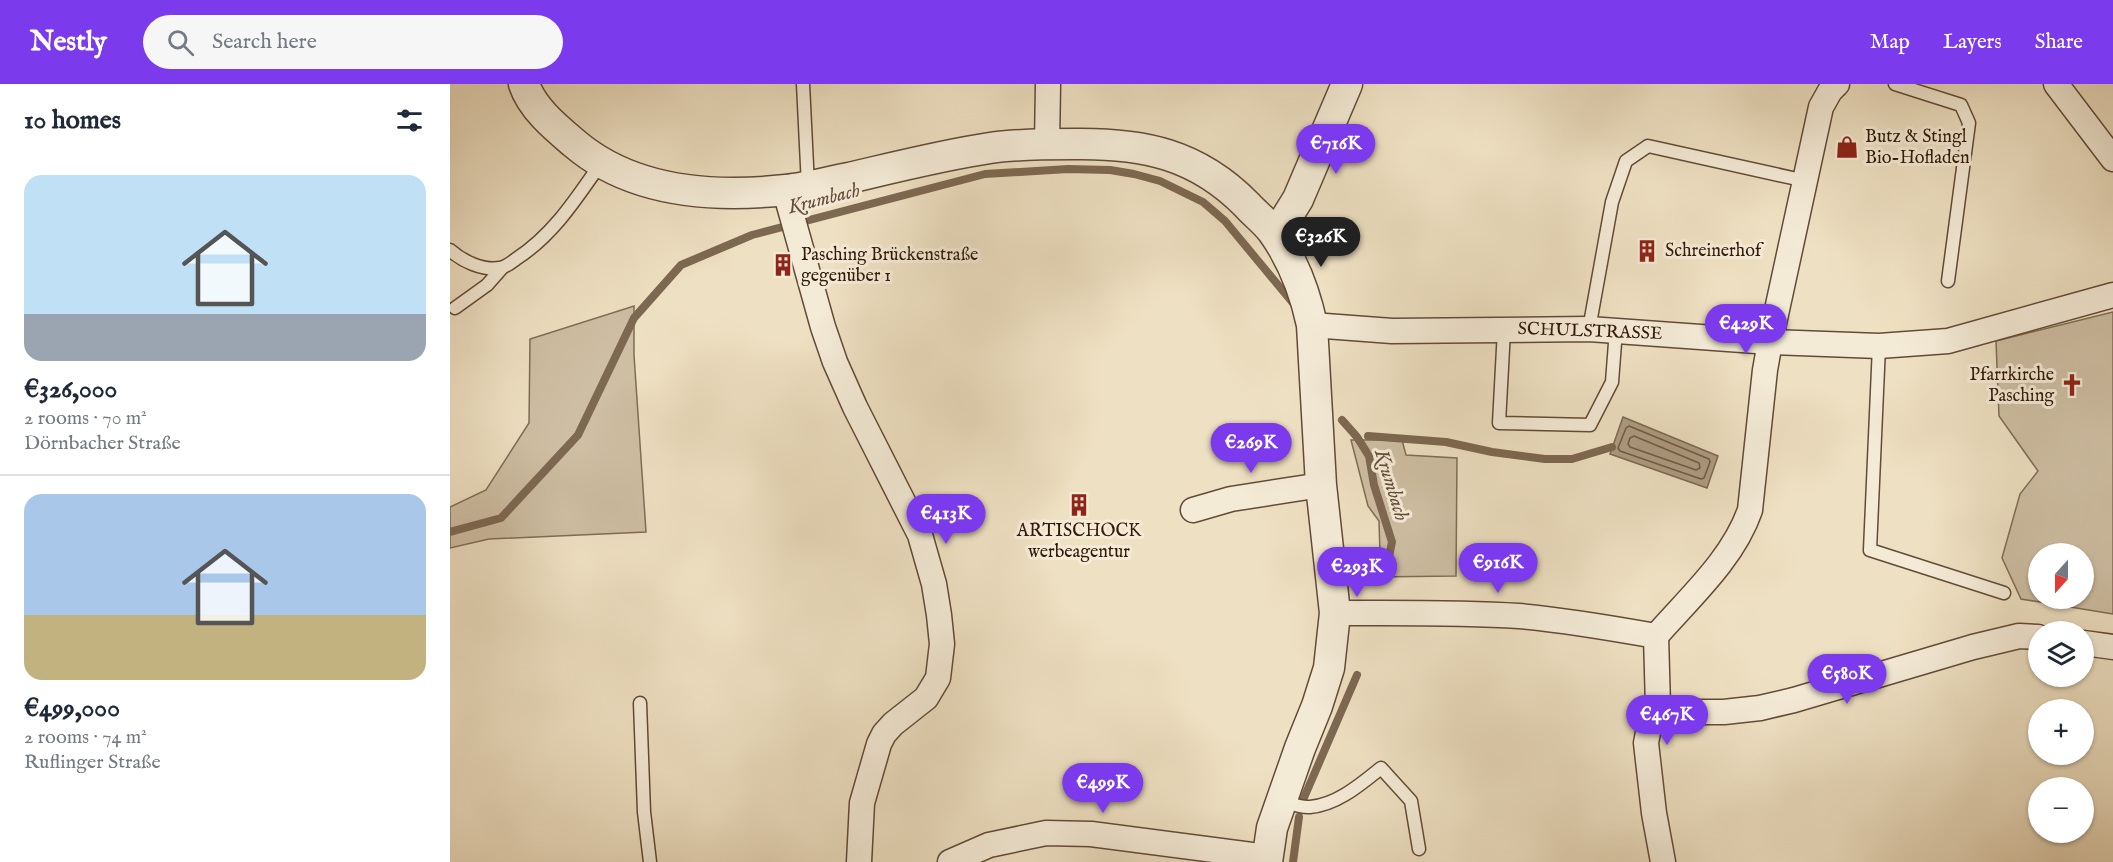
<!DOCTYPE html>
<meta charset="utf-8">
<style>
:root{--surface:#fff;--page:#f6f6f7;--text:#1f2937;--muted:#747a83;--line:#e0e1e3;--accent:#7c3aed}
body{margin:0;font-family:"IM FELL English",serif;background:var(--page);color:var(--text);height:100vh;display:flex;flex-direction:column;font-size:22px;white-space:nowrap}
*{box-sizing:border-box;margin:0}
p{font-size:20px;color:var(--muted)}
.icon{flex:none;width:33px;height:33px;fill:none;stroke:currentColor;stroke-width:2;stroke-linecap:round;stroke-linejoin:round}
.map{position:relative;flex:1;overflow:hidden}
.side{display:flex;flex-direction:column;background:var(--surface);width:450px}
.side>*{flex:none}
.needle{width:39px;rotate:201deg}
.controls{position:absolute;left:1578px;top:459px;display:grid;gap:12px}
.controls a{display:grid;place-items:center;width:66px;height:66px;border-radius:50%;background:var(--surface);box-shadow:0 2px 4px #0004;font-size:30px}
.price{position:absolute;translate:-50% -51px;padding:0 14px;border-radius:21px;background:var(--accent);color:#fff;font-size:20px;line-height:39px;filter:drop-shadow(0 2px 3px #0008)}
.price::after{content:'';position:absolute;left:50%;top:36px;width:18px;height:14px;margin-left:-9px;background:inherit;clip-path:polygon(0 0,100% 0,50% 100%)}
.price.current{background:#222;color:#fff}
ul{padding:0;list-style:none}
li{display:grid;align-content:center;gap:12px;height:318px;padding:0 24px}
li+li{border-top:2px solid var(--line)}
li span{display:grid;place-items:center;height:186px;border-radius:18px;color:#555}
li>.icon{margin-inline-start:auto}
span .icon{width:108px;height:108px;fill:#fffc;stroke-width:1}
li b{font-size:26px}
h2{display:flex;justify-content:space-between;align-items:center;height:72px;padding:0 24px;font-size:26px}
header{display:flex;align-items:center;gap:36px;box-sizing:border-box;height:84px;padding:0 30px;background:var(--accent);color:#fff}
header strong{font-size:28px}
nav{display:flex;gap:33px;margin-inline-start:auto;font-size:21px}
.search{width:420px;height:54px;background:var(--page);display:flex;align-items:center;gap:15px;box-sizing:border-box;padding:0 21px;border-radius:33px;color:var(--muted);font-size:22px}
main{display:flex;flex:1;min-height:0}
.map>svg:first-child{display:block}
.green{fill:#cebea3;stroke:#806c56;stroke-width:1.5;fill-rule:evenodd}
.water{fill:#ae9c83;stroke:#7d6852;stroke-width:1.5}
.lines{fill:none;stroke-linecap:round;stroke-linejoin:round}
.shore{stroke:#705a46;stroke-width:1.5}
.stream{stroke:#7d6852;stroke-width:8}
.service-casing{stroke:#624b37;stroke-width:15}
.minor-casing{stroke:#624b37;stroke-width:27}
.tertiary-casing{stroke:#624b37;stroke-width:33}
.service{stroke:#f4ebd7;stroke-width:12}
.minor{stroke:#f4ebd7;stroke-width:24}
.tertiary{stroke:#f4ebd7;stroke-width:30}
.labels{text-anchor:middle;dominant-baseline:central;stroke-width:6;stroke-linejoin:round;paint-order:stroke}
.poi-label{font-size:18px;fill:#331909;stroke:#f4ebd7;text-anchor:start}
.street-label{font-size:18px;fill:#331909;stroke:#f4ebd7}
.water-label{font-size:20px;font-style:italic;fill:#644d3a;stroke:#f4ebd7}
</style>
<header>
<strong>Nestly</strong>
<div class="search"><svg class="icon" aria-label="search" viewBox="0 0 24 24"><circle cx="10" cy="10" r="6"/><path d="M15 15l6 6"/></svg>Search here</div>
<nav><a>Map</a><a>Layers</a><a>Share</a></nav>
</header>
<main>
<section class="side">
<h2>10 homes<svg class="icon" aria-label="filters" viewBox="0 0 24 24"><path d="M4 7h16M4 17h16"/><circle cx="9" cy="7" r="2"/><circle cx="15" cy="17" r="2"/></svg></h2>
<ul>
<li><span style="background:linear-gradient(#bfe0f5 75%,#9aa5b1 0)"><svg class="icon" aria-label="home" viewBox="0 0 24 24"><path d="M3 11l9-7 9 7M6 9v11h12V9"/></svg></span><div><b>€326,000</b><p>2 rooms · 70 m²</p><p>Dörnbacher Straße</p></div></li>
<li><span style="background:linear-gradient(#a9c7e8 65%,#c2b280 0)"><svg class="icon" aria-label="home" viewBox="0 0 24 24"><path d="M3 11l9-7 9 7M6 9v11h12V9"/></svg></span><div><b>€499,000</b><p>2 rooms · 74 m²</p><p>Ruflinger Straße</p></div></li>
</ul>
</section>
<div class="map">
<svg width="1663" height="778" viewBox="0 0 1663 778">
<rect width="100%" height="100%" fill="#eee0c2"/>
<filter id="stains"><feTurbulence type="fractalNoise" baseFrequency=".00333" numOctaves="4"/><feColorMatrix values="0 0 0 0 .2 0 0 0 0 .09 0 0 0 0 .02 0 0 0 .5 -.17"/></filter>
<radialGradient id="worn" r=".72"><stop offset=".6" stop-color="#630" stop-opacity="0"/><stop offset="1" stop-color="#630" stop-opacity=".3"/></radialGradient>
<g class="green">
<polygon points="184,222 184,271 196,448 39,455 0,464 0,423 36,406 79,339 80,255"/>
<path d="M1663 228V530L1571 515 1552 474 1570 410 1588 387 1549 332 1546 257ZM1588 470H1634V514H1588Z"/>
<polygon points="901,356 952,356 956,371 1007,374 1006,492 924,493 930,470 929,437 918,422"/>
</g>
<polygon class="water" points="1173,333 1268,372 1257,404 1160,370"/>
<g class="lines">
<g class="shore">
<polygon points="1179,342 1259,375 1260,378 1254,394 1251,395 1170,367 1168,364 1176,344"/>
<polygon points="1184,352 1249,379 1250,384 1246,386 1180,363 1178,360 1180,354"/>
</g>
<g class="stream">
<polyline points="892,336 907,353 919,372 924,401 942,458 937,482"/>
<polyline points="918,352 996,358 1042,368 1095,375 1122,375 1162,363"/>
<polyline points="0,448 51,434 128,351 184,234 231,181 302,151 535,90 618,85 660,86 684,90 710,97 753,118 775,137 843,219"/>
<polyline points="853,716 907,591"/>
<polyline points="843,778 849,733"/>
</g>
<g class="service-casing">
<g id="service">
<polyline points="353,0 358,102"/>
<polyline points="1445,0 1511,21 1519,39 1498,197"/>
<path d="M0 166C12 177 33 187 50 184 56 183 62 178 66 175 103 151 126 115 151 79"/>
<polyline points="5,224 37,201 52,184"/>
<polyline points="1139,245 1162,118 1176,77 1198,62 1356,97"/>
<polyline points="1054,246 1049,339 1140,341 1162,298 1166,246"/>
<polyline points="1429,262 1420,466 1554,509"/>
<polyline points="190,619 194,728 200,778"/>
<path d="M831 716C840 719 850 724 860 723 887 721 911 700 931 684L961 717 969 765"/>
</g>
</g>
<g class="minor-casing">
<g id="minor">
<polyline points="1606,0 1663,75"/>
<polyline points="597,60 598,0"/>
<polyline points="335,107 373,243 385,278 405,323 470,451 484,500 489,531 492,560 488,594 476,614 443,640 434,650 429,660 412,719 409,778"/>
<polyline points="862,241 942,247 1139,245 1320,258 1429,262 1498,257 1663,211"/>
<polyline points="743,426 781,415 871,401"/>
<path d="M885 529C946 529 1008 528 1069 532 1115 536 1161 544 1206 552"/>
<path d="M1206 552C1240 513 1283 475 1300 426L1315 286 1320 258 1371 23 1380 7 1387 0"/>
<polyline points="1206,552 1208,623 1200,638 1196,659 1204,729 1213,778"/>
<polyline points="1634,559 1663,563"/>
<polyline points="1208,623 1239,628 1274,628 1310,624 1344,616 1523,563 1569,552 1588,553"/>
<polyline points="500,778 539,761 596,749 641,750 817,773"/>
</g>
</g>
<g class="tertiary-casing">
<g id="tertiary">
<path d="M74 0C82 24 105 43 124 59 181 108 263 114 336 106 357 104 378 98 399 94 446 83 493 71 540 64 567 60 596 60 624 60 693 59 747 70 797 121 805 130 816 138 823 148 843 176 855 208 862 241L871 401 885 529 879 584 867 622 850 664 822 744 817 778"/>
<polyline points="823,147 835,136 848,115 897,0"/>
</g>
</g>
<use href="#service" class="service"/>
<use href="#minor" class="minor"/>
<use href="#tertiary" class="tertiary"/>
</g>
<defs>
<g id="shop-bare" transform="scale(1.8)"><path d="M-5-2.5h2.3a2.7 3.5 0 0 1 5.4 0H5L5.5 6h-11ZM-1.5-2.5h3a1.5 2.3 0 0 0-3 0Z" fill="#8f2418" stroke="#f4ebd7" stroke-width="2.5" paint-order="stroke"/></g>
<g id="building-bare" transform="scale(1.8)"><path d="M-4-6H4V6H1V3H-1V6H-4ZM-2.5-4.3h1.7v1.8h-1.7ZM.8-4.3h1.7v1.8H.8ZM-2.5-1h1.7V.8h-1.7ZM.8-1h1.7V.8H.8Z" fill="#8f2418" stroke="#f4ebd7" stroke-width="2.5" paint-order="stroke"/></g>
<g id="church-bare" transform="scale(1.8)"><path d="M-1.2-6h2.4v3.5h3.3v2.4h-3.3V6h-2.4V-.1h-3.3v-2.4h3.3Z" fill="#8f2418" stroke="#f4ebd7" stroke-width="2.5" paint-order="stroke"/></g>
</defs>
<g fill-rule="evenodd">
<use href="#shop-bare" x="1397" y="63"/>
<use href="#building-bare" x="1197" y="167"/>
<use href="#building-bare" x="333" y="181"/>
<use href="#church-bare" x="1622" y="301"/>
<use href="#building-bare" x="629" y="421"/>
</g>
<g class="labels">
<g class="poi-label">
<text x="1415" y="53">Butz &amp; Stingl<tspan x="1415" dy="21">Bio-Hofladen</tspan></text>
<text x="1215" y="167">Schreinerhof</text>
<text x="351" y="171">Pasching Brückenstraße<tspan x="351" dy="21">gegenüber 1</tspan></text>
<text x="1604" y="291" text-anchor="end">Pfarrkirche<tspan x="1604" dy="21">Pasching</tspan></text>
<text x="629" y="447" text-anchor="middle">ARTISCHOCK<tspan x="629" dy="21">werbeagentur</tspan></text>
</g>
<g class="street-label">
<text transform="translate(1140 248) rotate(2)">SCHULSTRASSE</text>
</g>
<g class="water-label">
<text transform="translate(374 115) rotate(-14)">Krumbach</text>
<text transform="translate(941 401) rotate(73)">Krumbach</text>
</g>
</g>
<rect width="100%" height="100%" filter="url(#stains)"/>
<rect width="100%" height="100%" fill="url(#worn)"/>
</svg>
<div class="controls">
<a><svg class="needle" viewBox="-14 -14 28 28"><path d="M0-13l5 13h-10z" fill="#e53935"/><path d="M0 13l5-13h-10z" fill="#747a83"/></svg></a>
<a><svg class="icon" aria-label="layers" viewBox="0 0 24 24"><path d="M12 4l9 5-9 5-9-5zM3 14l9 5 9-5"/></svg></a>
<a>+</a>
<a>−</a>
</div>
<b class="price" style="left:886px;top:91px">€716K</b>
<b class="price current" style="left:871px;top:184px">€326K</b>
<b class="price" style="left:1296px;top:271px">€429K</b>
<b class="price" style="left:801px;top:390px">€269K</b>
<b class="price" style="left:496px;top:461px">€413K</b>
<b class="price" style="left:1048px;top:510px">€916K</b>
<b class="price" style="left:907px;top:514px">€293K</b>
<b class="price" style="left:1397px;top:621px">€580K</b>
<b class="price" style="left:1217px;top:662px">€467K</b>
<b class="price" style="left:653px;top:730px">€499K</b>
</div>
</main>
